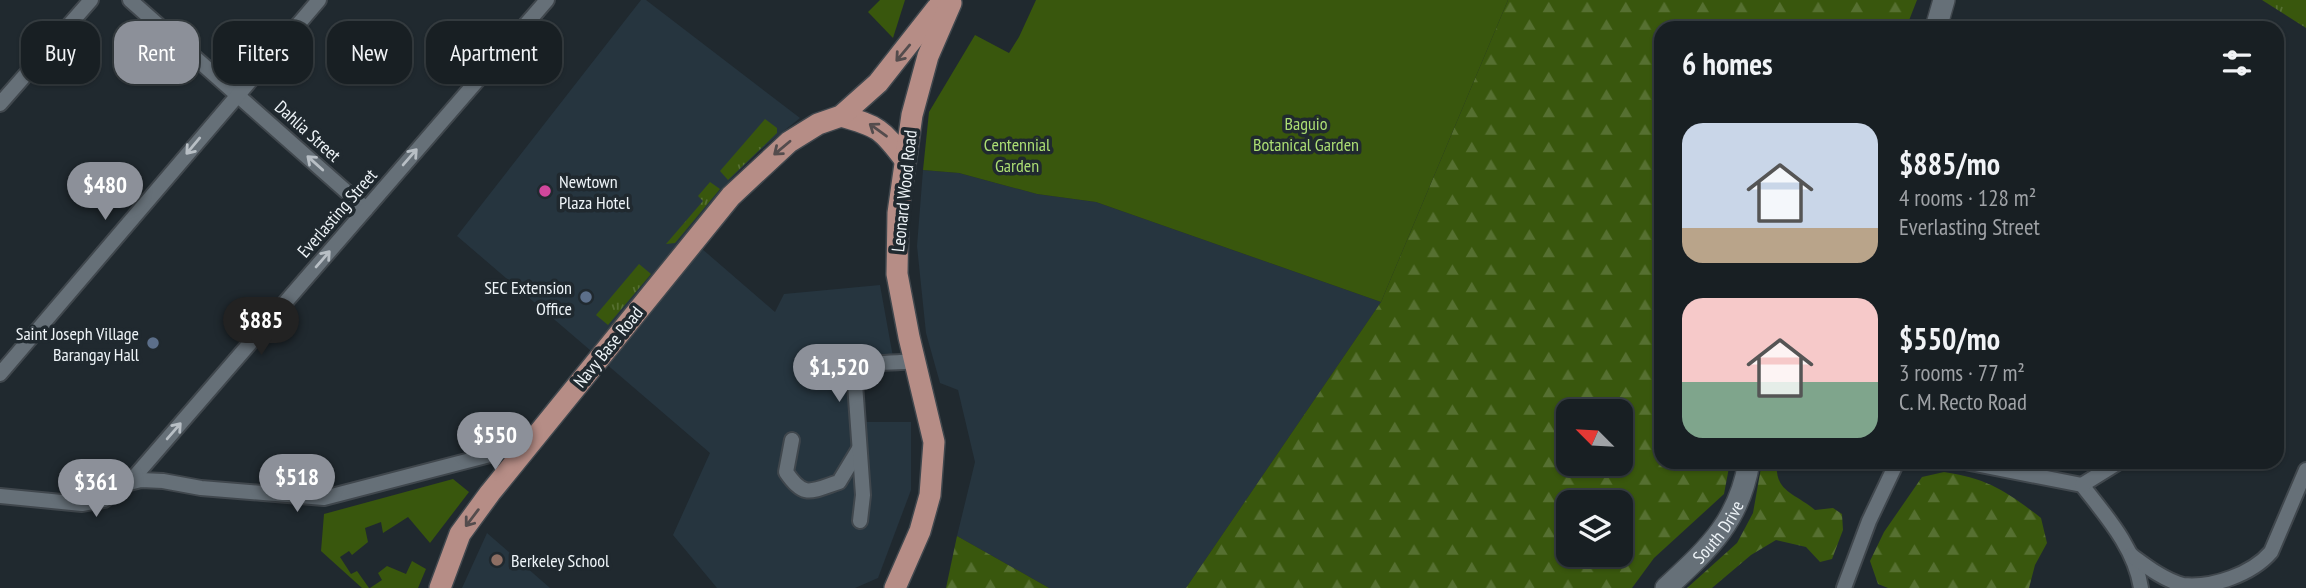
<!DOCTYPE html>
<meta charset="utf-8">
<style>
:root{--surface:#181f23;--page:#21272b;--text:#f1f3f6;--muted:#9fa2a6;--line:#363d41;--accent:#8c9099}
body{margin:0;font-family:"PT Sans Narrow",sans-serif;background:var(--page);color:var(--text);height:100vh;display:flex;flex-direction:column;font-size:26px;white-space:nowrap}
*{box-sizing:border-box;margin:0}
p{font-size:23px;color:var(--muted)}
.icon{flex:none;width:38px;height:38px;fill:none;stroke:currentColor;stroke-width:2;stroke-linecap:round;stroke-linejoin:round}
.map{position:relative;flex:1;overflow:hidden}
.panel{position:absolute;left:1654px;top:21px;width:630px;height:448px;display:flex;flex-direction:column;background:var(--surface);border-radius:21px;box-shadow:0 2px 5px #0004,0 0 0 2px var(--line)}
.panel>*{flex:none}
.top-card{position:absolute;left:21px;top:21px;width:665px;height:63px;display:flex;gap:14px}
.needle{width:46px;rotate:294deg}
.fabs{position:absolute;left:1556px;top:399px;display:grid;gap:14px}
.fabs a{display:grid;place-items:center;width:77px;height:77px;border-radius:14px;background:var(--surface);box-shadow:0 2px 5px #0004,0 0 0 2px var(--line);font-size:35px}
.price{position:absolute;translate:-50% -60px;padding:0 16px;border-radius:24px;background:var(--accent);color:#fff;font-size:23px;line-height:46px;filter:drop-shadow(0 2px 4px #0008)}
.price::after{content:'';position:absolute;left:50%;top:42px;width:21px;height:16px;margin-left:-10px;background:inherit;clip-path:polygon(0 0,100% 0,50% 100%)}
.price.selected{background:#222;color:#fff}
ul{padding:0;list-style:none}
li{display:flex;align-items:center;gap:21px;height:175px;padding:0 28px}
li span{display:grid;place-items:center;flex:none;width:196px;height:140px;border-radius:21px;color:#555}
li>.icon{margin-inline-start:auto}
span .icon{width:84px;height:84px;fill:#fffc;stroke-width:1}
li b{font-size:30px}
h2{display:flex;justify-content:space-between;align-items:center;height:84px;padding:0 28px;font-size:30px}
.chip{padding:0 24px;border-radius:21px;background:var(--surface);box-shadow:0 2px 5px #0004,0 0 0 2px var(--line);font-size:24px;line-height:63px}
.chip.selected{background:var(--accent);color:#fff}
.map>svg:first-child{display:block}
.built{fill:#26353f}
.grass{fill:url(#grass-tufts)}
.forest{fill:url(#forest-firs);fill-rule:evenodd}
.garden{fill:#39570d}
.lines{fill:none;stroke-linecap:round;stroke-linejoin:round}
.street-casing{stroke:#40474d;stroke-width:18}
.secondary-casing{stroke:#40474d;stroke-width:24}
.primary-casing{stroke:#40474d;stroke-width:24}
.street{stroke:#667078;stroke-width:14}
.secondary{stroke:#667078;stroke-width:21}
.primary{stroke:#b68d86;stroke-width:21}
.oneway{stroke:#544c4d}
.oneway2{stroke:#b8bfc5}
.hotel-dot{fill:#d1479c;stroke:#20292f;stroke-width:2.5}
.service-dot{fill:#5c6f8a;stroke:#20292f;stroke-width:2.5}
.education-dot{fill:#8d6e63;stroke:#20292f;stroke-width:2.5}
.labels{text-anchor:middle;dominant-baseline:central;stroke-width:7;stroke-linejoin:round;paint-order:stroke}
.park-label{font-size:18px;fill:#acde74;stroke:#20292f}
.street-label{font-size:18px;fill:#eef4f8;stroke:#20292f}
.poi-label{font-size:18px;fill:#eef4f8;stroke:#20292f;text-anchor:start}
</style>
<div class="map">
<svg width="2306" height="588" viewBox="0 0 2306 588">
<defs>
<pattern id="grass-tufts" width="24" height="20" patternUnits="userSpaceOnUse" patternTransform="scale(1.75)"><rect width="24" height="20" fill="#39570d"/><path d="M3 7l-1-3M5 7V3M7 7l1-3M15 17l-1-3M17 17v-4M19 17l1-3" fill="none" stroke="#567031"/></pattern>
<pattern id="forest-firs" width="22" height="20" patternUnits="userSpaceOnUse" patternTransform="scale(1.75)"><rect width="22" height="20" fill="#39570d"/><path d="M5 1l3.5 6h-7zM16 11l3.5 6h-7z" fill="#567031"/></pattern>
</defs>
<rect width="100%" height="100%" fill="#20292f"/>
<g class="built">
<polygon points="641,0 646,0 800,118 758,152 733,177 686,235 775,312 784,294 880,285 893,357 856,371 856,422 911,422 911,490 878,578 855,588 717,588 673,535 710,453 457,236"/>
<polygon points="923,170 959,173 1037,194 1096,202 1381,302 1186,588 1049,588 957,536 975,462 958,390 940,383 926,333 917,246"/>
<polygon points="487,533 550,588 462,588"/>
</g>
<g class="grass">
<polygon points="2262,0 2306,0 2306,28"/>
<polygon points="765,119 777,128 777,133 728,180 720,171"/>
<polygon points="710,182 720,189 675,243 666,244 703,201 698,196"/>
<polygon points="639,264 651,274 608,325 596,315"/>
</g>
<g class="forest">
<path d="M1508 0H1917L1906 28H1661V462H1730L1724 494 1654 558 1632 588H1186L1381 302ZM1568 411H1620V464H1568ZM1568 502H1620V555H1568Z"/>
<path d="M1762 462H1777C1774 492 1795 493 1815 510L1833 508 1842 514 1843 530 1832 559 1820 562 1806 547 1776 540 1751 555 1712 588H1687L1737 543 1753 513Z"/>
<path d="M1944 472C1989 479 2006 491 2041 518L2047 543 2035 565 2029 588H1888L1878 584 1870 561 1884 532 1922 477Z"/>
<polygon points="957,536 1049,588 946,588"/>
</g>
<g class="garden">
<polygon points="880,0 905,0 893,38 868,12"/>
<polygon points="1036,0 1508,0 1381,302 1096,202 1037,194 959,173 923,170 929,112 975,35 1009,53 1019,37"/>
<polygon points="453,479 469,492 430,543 408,517 383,533 381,522 365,528 368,542 352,555 349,551 340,557 351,574 357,571 369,588 362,588 321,551 324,514"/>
<polygon points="412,561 426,569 418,588 370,588 382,580 378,573 387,566 406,574"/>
</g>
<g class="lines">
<g class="street-casing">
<g id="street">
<polyline points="130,0 366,209"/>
<polyline points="0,104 91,0"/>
<polyline points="0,374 319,0"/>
<path d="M792 440 786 472C804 499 811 491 839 482L859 449"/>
<path d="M1965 462 2082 485C2106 516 2135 548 2141 588"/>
<polyline points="129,483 547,0"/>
<polyline points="2082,485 2119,462"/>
<polyline points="0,496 82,504 104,500 129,483 141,480 163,481 201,488 324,498 528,445"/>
<path d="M860 521 863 495 855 384C857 379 858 372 862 368 868 361 903 363 914 361"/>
<path d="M2131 555C2146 566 2164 580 2183 585 2213 588 2252 574 2271 552L2306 470"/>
<polyline points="1844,588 1869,521 1897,462"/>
</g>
</g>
<g class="secondary-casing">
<g id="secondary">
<polyline points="1936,28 1944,0"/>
<path id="s1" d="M1666 588C1708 549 1739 522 1749 462"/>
</g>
</g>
<g class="primary-casing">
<g id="primary">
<path d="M841 116C878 126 882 129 905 160"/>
<polyline points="440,588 460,534 490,493 731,196 789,142 818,124 841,116 878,83 937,8 946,0"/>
<polyline points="895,588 920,531 930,495 934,442 909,337 897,274 898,213 912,115 928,56 951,3"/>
</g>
</g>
<use href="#street" class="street"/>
<use href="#secondary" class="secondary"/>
<use href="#primary" class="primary"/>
</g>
<defs><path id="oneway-shaft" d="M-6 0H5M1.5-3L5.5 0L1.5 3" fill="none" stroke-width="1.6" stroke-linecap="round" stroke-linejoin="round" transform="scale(1.75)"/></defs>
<g class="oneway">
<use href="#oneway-shaft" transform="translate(903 53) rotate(130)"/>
<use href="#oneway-shaft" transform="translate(878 130) rotate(-144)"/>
<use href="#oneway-shaft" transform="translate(782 148) rotate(140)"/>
<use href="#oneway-shaft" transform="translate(472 518) rotate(127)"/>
</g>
<g class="oneway2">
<use href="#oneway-shaft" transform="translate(193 146) rotate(130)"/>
<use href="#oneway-shaft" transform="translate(410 157) rotate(-49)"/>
<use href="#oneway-shaft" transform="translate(315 163) rotate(-138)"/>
<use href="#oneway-shaft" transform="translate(323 259) rotate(-49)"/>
<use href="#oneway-shaft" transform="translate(174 431) rotate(-49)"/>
</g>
<circle class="hotel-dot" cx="545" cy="191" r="7"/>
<g class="service-dot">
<circle cx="586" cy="297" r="7"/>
<circle cx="153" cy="343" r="7"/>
</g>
<circle class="education-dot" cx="497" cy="560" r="7"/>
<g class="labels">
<g class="park-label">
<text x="1306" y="123">Baguio<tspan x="1306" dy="21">Botanical Garden</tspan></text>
<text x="1017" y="144">Centennial<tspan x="1017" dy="21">Garden</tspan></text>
</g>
<g class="street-label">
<text transform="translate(308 131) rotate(42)">Dahlia Street</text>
<text transform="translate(904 191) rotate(-84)">Leonard Wood Road</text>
<text transform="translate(337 213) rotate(-49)">Everlasting Street</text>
<text transform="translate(608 347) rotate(-51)">Navy Base Road</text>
<text stroke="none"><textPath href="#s1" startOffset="77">South Drive</textPath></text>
</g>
<g class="poi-label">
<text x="559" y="181">Newtown<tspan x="559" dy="21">Plaza Hotel</tspan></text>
<text x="572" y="287" text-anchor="end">SEC Extension<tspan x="572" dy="21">Office</tspan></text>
<text x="139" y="333" text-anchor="end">Saint Joseph Village<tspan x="139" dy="21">Barangay Hall</tspan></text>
<text x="511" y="560">Berkeley School</text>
</g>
</g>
</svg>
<div class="fabs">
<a><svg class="needle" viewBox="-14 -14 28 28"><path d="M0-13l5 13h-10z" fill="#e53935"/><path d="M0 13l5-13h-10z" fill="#9fa2a6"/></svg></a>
<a><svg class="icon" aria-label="layers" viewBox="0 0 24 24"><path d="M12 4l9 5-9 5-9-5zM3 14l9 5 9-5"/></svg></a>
</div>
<b class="price" style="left:105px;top:222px">$480</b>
<b class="price selected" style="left:261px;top:357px">$885</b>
<b class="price" style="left:839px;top:404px">$1,520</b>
<b class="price" style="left:495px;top:472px">$550</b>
<b class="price" style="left:297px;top:514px">$518</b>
<b class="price" style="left:96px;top:519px">$361</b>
<div class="top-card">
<a class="chip">Buy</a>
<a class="chip selected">Rent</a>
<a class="chip">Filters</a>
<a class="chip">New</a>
<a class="chip">Apartment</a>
</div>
<section class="panel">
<h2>6 homes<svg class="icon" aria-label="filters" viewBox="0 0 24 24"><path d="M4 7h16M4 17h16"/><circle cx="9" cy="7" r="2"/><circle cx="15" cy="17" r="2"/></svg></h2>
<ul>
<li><span style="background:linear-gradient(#c9d6e8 75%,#b9a48a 0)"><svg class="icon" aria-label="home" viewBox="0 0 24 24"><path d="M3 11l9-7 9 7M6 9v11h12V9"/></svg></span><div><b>$885/mo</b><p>4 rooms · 128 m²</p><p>Everlasting Street</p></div></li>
<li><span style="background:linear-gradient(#f6c9c9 60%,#7fa58c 0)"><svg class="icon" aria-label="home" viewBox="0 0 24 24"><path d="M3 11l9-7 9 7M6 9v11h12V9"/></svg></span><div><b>$550/mo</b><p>3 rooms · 77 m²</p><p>C. M. Recto Road</p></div></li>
</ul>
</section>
</div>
